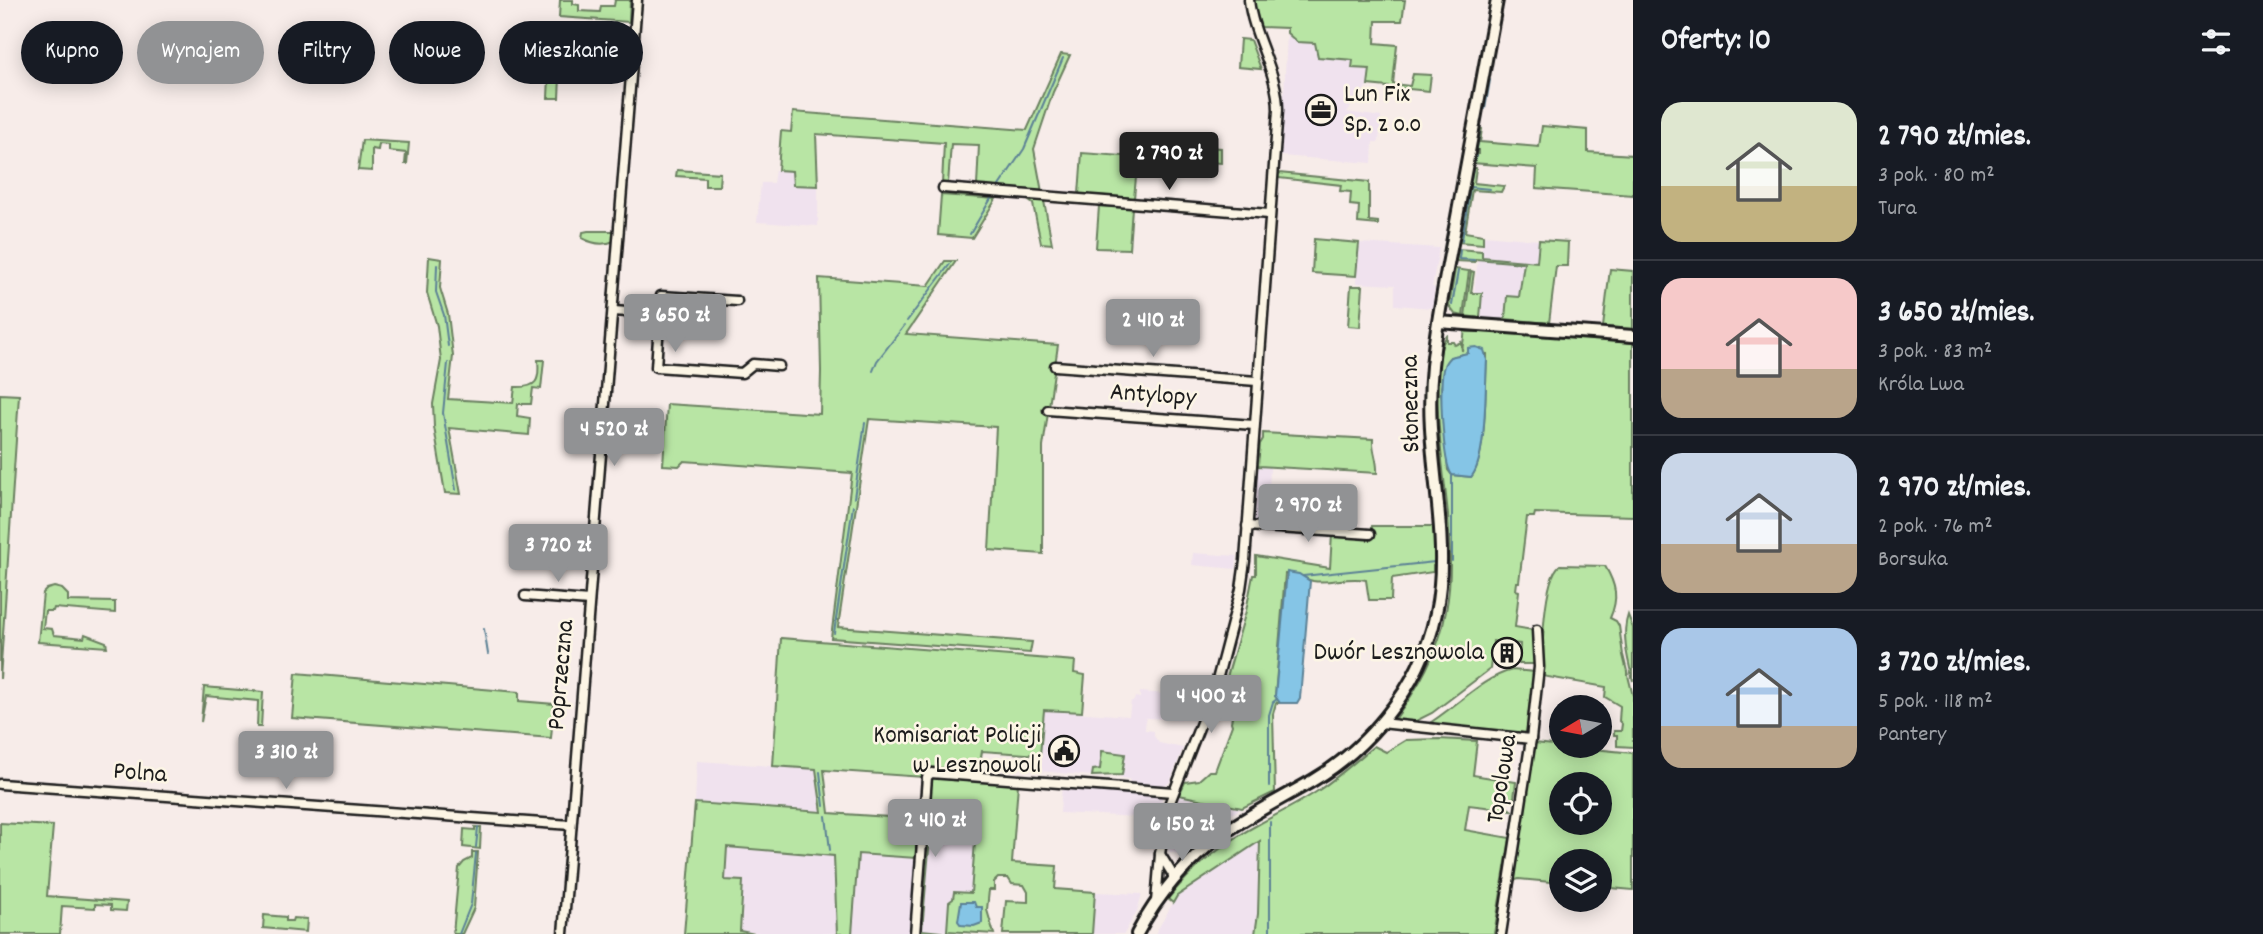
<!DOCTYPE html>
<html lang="pl">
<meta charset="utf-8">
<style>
:root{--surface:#171b24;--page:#242831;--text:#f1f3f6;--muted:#9ea1a6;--line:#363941;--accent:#919294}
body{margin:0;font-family:Dekko,sans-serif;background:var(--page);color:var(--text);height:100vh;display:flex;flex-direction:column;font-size:26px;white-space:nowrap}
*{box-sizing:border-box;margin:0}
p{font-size:23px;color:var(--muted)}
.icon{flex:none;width:38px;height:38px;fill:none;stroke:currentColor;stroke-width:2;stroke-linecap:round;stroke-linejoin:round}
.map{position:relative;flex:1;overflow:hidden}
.details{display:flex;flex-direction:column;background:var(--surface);width:630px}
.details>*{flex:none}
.top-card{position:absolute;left:21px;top:21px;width:665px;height:63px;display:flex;gap:14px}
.needle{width:46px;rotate:260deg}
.fabs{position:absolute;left:1549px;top:695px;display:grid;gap:14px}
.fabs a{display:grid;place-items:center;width:63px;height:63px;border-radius:50%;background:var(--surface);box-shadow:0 4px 18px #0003;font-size:35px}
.price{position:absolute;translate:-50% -60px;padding:0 16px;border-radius:7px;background:var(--accent);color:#fff;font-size:23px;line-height:46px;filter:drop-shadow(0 2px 4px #0008)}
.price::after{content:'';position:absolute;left:50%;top:42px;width:21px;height:16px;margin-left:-10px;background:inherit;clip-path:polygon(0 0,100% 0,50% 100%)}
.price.selected{background:#222;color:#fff}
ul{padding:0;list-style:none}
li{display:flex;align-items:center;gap:21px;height:175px;padding:0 28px}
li+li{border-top:2px solid var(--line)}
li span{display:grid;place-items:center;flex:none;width:196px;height:140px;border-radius:21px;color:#555}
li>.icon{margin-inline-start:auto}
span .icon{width:84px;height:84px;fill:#fffc;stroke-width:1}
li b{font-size:30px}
h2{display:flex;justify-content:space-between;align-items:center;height:84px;padding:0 28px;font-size:30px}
.pill{padding:0 24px;border-radius:32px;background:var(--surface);box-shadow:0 4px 18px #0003;font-size:24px;line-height:63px}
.pill.selected{background:var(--accent);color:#fff}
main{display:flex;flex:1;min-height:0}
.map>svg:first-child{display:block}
.built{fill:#f0e2ee}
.green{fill:#b8e5a4;stroke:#6a8060;stroke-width:2;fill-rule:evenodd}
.water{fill:#85c5e6;stroke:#5b8195;stroke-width:2}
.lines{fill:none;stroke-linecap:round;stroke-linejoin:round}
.stream{stroke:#5b8195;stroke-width:2}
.street-casing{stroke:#1c1c1c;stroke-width:13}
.secondary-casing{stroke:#1c1c1c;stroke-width:16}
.street{stroke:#fcf5e5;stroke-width:8}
.secondary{stroke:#fcf5e5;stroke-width:10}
.labels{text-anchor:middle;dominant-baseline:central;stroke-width:5;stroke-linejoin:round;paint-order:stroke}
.poi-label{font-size:26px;fill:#1c1c1c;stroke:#fcf5e5;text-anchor:end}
.street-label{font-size:26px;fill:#1c1c1c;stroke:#fcf5e5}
</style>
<main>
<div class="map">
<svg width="1633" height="934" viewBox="0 0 1633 934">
<rect width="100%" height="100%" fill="#f7ece9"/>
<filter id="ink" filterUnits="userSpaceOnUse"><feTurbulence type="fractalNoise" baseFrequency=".0143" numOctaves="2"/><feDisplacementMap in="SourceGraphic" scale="14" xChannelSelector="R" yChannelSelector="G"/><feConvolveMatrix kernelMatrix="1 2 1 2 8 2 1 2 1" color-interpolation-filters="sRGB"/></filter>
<g filter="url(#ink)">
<g class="built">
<polygon points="1287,33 1297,42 1316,42 1318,57 1353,60 1371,69 1368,85 1347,112 1381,117 1379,142 1373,142 1372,163 1281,156"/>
<polygon points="775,170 793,171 793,185 818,186 818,226 757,222 761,183 773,183"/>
<polygon points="1483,235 1539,240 1538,262 1481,257"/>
<polygon points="1359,243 1439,248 1432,287 1435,288 1432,308 1395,305 1395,285 1356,283"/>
<polygon points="1478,259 1524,263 1519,297 1507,296 1505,319 1480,318 1482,294 1474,293"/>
<polygon points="1256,465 1270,467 1269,492 1292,494 1289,525 1255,523 1253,520"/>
<polygon points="1193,553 1237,556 1236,569 1192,565"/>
<polygon points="1140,692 1193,696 1193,705 1198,706 1193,720 1146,718 1145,730 1154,731 1154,736 1159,743 1183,748 1170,782 1165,785 1130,782 1129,779 1120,778 1120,776 1104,775 1103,777 1039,771 1044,710 1129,716 1131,701 1134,701 1135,697 1140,698"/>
<polygon points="697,761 816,769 822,812 695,803"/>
<polygon points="1062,785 1156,794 1162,798 1157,818 1060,813"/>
<polygon points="1179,795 1242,808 1216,822 1179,854 1170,852 1167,847 1172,817"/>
<polygon points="930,827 963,829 975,842 971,893 949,902 947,931 922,930"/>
<polygon points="918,830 910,933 775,934 684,928 709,845 834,855"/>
<polygon points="1260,840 1258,914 1255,934 1155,934 1177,896"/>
<polygon points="1095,892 1142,894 1137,911 1124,934 1092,934"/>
</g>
<g class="green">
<polygon points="560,0 573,0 573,4 579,5 579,11 600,12 601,6 614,6 615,0 630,0 629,22 559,17"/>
<polygon points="1252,0 1405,0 1402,21 1376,21 1375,43 1397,45 1393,84 1410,86 1413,74 1431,75 1429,91 1368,85 1370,69 1352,68 1353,60 1318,57 1315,43 1297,42 1287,33 1287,28 1261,27"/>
<polygon points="1240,39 1250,40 1261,69 1238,67"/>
<polygon points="1061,54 1070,55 1053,92 1034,149 1042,192 977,186 979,145 951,144 948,184 942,184 944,143 816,134 818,186 793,185 792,171 778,170 781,131 791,132 793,112 1027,130"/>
<polygon points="553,73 573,74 569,78 560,77 559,98 548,98 549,76 552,77"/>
<polygon points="1542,126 1588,130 1588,152 1633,155 1633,195 1536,188 1537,168 1472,163 1474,154 1478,154 1478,150 1474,150 1479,128 1482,129 1480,142 1539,147"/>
<polygon points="362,140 409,143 407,164 405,164 406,153 389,151 389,145 379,144 378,150 372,149 372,171 358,170"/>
<polygon points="1139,143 1221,148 1221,163 1138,157 1134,198 1079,194 1082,153 1137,157"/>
<polygon points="1471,168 1476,168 1474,183 1504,186 1501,192 1472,190 1465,232 1483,235 1483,244 1458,242"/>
<polygon points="677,170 720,173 719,186 705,186 705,178 676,176"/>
<polygon points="1279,173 1369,182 1369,221 1378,222 1378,225 1358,223 1359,206 1350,205 1351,192 1340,191 1341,185 1278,178"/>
<polygon points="941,195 996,199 972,238 938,235"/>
<polygon points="1029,201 1044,201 1052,244 1041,243 1033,204"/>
<polygon points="1099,206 1132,208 1129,249 1096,248"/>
<path d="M588 231H615L614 241C603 246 593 244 582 238L583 232Z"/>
<polygon points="1314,239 1359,243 1356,276 1312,273"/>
<polygon points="1539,240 1568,242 1567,266 1556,266 1549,323 1505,319 1507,296 1519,297 1524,263 1476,259 1475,262 1456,261 1458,249 1482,251 1482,257 1537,262"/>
<path d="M429 257 442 259 440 288 448 314 453 356 448 399 513 403 515 387C537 388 540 381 538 360H544L541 389 533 388 531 404H518L517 416 530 418 529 435 449 428 461 494 445 493 434 427 433 404 441 360 437 326 427 293Z"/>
<polygon points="945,261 956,261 906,334 1058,345 1043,447 1043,554 989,550 996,427 869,419 838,627 1032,642 1030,653 831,638 852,473 684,461 679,466 663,465 667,404 820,414 821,371 819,278 928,286"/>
<polygon points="1455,269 1469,271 1463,316 1455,314 1449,306"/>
<polygon points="1610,269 1633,271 1633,329 1603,327"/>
<polygon points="1471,271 1474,272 1471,293 1482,293 1480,318 1465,316"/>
<polygon points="1351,286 1363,286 1360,327 1348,326"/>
<path d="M1465 329 1467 332H1502L1633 343V516L1535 513 1534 517H1527L1519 582H1517L1516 590 1519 591 1515 627 1533 630 1535 664H1519L1520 644 1493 641 1490 669 1432 713 1410 724 1394 721C1418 688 1439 652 1446 611 1452 580 1450 546 1448 515 1445 479 1426 361 1447 336V342H1453L1455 345 1461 342 1462 351ZM1468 353 1487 354V360C1485 386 1487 459 1471 477L1452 475 1448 470 1441 387 1450 357Z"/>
<polygon points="0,394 19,395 0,679"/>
<path d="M1263 433 1373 439C1372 451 1378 460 1377 473L1258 466 1260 444 1263 439Z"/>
<path d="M1372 526H1435L1436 565 1433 566V572L1392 578 1391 600H1369L1366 580C1348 576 1330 584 1313 581 1301 578 1303 573 1285 574L1275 696 1280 703H1276L1273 714 1275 792 1242 808 1179 795 1185 782 1199 780 1209 771H1215L1232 725 1231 722 1236 696 1235 691 1224 681 1222 676 1227 677 1246 611 1253 575H1256V556L1330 568 1332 534 1356 536 1359 539 1371 540Z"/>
<path d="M1560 565 1605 566C1616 585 1619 598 1610 618L1616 621 1619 626 1623 655 1633 696V747L1617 746V735H1614V731H1621L1622 724 1619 721 1620 706 1605 697 1606 687 1542 676C1542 653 1543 578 1560 565Z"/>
<polygon points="54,587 62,589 68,595 68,601 115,602 115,613 54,608 53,611 45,611 43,628 52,629 54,635 84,638 85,634 106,642 107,647 38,642 43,593 47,589"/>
<path d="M1628 615 1633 628V681C1628 660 1621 635 1628 615Z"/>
<polygon points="781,638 1075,661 1074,673 1085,675 1082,712 1044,710 1040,755 982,751 979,770 924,767 923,777 824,770 829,813 919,819 916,858 858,854 852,934 837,934 834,856 727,847 725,880 743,881 740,931 755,934 684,934 695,803 822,812 816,769 773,766"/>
<path d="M1512 670 1535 672 1528 735 1425 726C1454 709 1481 678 1512 670Z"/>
<polygon points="296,673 519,692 519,701 554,704 551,738 292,718"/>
<polygon points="204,687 263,692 261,727 257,727 258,701 206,696 201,722"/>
<path d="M1439 739 1477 741 1473 775 1516 782 1514 798 1505 802V805L1511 810 1469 805 1465 830 1510 838 1494 934H1255L1258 914 1260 841 1177 896 1173 903 1168 899C1191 869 1225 842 1259 824 1279 813 1300 803 1319 790 1338 777 1356 761 1374 746L1386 752 1406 740Z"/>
<path d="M1534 743 1633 753V890L1600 887V861H1561V883L1519 879 1512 881ZM1561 784H1600V822H1561Z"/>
<polygon points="1102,751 1125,754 1122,775 1092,776 1093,770 1100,769"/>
<polygon points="933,777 1028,782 1028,785 1018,784 1012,863 1057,866 1055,889 1095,892 1092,934 1003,934 1006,901 1028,902 1028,892 1024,885 1012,884 1008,878 998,878 994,882 994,890 989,890 987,910 994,934 947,931 949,902 953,899 954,892 971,893 975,842 963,829 931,827 922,930 941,932 940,934 920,934 917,928 930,785"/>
<polygon points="0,823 53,826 47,896 127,902 126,911 111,910 111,905 95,904 95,908 62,906 60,934 0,934"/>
<polygon points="475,827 481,827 480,849 463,847 464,829 475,830"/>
<polygon points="472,852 478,852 474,908 462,934 453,934 459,868 464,862 472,858"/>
<polygon points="264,915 286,917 286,921 292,921 293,918 307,919 306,932 263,928"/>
</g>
<g class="water">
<path d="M1476 347 1484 350 1487 360C1485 386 1487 460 1471 477L1452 475C1443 465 1438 381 1444 366 1445 362 1447 360 1450 357L1468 353V348Z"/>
<polygon points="1287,572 1299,574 1310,581 1300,698 1297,703 1280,703 1275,696"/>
<polygon points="961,902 974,902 976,907 982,907 982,923 974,926 961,925 958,921"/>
</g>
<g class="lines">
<g class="stream">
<polyline points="1485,109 1490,80"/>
<polyline points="1477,148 1480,130"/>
<polyline points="1474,163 1476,156"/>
<polyline points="1471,180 1473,169"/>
<polyline points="999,186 1024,149 1063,58"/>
<polyline points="970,234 992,197"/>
<polyline points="1462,240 1470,187 1490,189"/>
<polyline points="1460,250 1459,259 1474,260"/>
<polyline points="437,265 436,292 444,315 448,346"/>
<polyline points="1452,305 1458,271"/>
<polyline points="907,321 950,264"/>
<polyline points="448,363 443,413 456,490"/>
<polyline points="873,371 877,361 904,326"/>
<polyline points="1452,475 1452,561"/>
<polyline points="854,498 865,423"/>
<polyline points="1303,576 1435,562"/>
<polyline points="484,629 488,654"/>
<polyline points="834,633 853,506"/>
<polyline points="820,772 824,806"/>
<polyline points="1269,786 1269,715 1273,702 1277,699"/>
<polyline points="826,816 830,850"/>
<polyline points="1270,822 1270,934"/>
<polyline points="476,847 478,827"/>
<polyline points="459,934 471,904 476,853"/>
</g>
<g class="street-casing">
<g id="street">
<polyline points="943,188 1269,214"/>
<polyline points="737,301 661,296 656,367 742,373 753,364 779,366"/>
<polyline points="613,311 659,314"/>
<polyline points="1055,366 1257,381"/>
<polyline points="1048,410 1254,425"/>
<polyline points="1247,526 1370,534"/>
<polyline points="525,596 589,601"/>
<polyline points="1381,723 1531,739"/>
<polyline points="0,784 571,825"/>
<polyline points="1160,854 1173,875 1173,881"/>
<path d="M1156 902 1160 854 1167 810 1216 684 1241 589 1245 561 1278 110C1278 71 1253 38 1249 0"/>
<polyline points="563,934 637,0"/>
<polyline points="915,934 927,777 931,773 1173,792"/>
<polyline points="1501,934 1531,739 1539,667 1537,630"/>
</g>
</g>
<g class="secondary-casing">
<g id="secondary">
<polyline points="1438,322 1633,336"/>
<path d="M1137 934C1158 894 1188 860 1224 833 1252 813 1283 798 1312 781 1350 759 1380 728 1404 692 1475 580 1420 482 1432 366 1437 316 1448 266 1457 217 1470 145 1484 72 1497 0"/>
</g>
</g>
<use href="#street" class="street"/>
<use href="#secondary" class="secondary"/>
</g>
</g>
<defs>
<g id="office-ring" transform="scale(1.575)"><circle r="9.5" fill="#fcf5e5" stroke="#1c1c1c" stroke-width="1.5"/><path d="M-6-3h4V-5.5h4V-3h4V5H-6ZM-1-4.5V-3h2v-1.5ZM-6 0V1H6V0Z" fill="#1c1c1c"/></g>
<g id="building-ring" transform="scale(1.575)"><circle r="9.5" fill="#fcf5e5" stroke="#1c1c1c" stroke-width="1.5"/><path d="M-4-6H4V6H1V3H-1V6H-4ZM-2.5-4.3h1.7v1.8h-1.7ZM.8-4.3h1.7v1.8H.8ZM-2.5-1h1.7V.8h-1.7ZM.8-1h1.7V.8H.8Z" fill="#1c1c1c"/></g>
<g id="civic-ring" transform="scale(1.575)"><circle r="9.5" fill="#fcf5e5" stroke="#1c1c1c" stroke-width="1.5"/><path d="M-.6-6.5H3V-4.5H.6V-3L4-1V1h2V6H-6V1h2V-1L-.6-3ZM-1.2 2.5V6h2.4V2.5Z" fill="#1c1c1c"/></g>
</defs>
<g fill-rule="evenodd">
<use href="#office-ring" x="1321" y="110"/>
<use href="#building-ring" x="1507" y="653"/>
<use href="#civic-ring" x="1064" y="751"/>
</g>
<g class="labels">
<g class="poi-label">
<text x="1344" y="95" text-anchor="start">Lun Fix<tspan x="1344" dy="30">Sp. z o.o</tspan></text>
<text x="1484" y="653">Dwór Lesznowola</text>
<text x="1041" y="736">Komisariat Policji<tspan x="1041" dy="30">w Lesznowoli</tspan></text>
</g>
<g class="street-label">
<text transform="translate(1153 396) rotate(4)">Antylopy</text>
<text transform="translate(1412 404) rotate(-91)">Słoneczna</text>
<text transform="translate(562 675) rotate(-85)">Poprzeczna</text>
<text transform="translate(140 774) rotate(4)">Polna</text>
<text transform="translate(1503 779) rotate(-81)">Topolowa</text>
</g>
</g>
</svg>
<div class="fabs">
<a><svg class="needle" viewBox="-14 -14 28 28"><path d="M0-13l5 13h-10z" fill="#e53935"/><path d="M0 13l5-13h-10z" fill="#9ea1a6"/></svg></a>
<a><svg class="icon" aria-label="locate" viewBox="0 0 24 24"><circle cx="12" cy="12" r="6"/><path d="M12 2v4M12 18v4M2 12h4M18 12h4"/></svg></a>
<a><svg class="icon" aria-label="layers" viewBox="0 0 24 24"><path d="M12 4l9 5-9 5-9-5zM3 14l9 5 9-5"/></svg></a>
</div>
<b class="price selected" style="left:1169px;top:192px">2 790 zł</b>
<b class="price" style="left:675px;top:354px">3 650 zł</b>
<b class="price" style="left:1153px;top:359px">2 410 zł</b>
<b class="price" style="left:614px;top:468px">4 520 zł</b>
<b class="price" style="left:1308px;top:544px">2 970 zł</b>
<b class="price" style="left:558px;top:584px">3 720 zł</b>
<b class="price" style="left:1211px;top:735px">4 400 zł</b>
<b class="price" style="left:286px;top:791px">3 310 zł</b>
<b class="price" style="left:935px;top:859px">2 410 zł</b>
<b class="price" style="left:1182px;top:863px">6 150 zł</b>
<div class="top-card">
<a class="pill">Kupno</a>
<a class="pill selected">Wynajem</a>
<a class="pill">Filtry</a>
<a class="pill">Nowe</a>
<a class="pill">Mieszkanie</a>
</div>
</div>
<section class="details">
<h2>Oferty: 10<svg class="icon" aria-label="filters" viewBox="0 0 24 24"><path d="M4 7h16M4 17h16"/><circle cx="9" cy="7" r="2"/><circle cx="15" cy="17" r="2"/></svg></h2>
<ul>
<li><span style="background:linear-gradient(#dfe7d0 60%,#c2b280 0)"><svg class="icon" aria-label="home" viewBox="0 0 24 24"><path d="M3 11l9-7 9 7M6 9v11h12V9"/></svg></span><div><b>2 790 zł/mies.</b><p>3 pok. · 80 m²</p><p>Tura</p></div></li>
<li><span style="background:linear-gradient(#f6c9c9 65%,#b9a48a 0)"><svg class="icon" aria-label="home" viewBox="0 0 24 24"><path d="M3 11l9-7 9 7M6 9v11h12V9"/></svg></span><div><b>3 650 zł/mies.</b><p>3 pok. · 83 m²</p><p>Króla Lwa</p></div></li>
<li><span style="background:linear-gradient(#c9d6e8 65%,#b9a48a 0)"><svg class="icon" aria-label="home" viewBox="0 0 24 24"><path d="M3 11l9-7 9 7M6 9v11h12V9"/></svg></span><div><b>2 970 zł/mies.</b><p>2 pok. · 76 m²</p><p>Borsuka</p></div></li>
<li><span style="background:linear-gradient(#a9c7e8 70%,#b9a48a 0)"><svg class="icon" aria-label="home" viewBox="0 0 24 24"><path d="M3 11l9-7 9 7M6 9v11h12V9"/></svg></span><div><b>3 720 zł/mies.</b><p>5 pok. · 118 m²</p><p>Pantery</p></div></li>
</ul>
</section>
</main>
